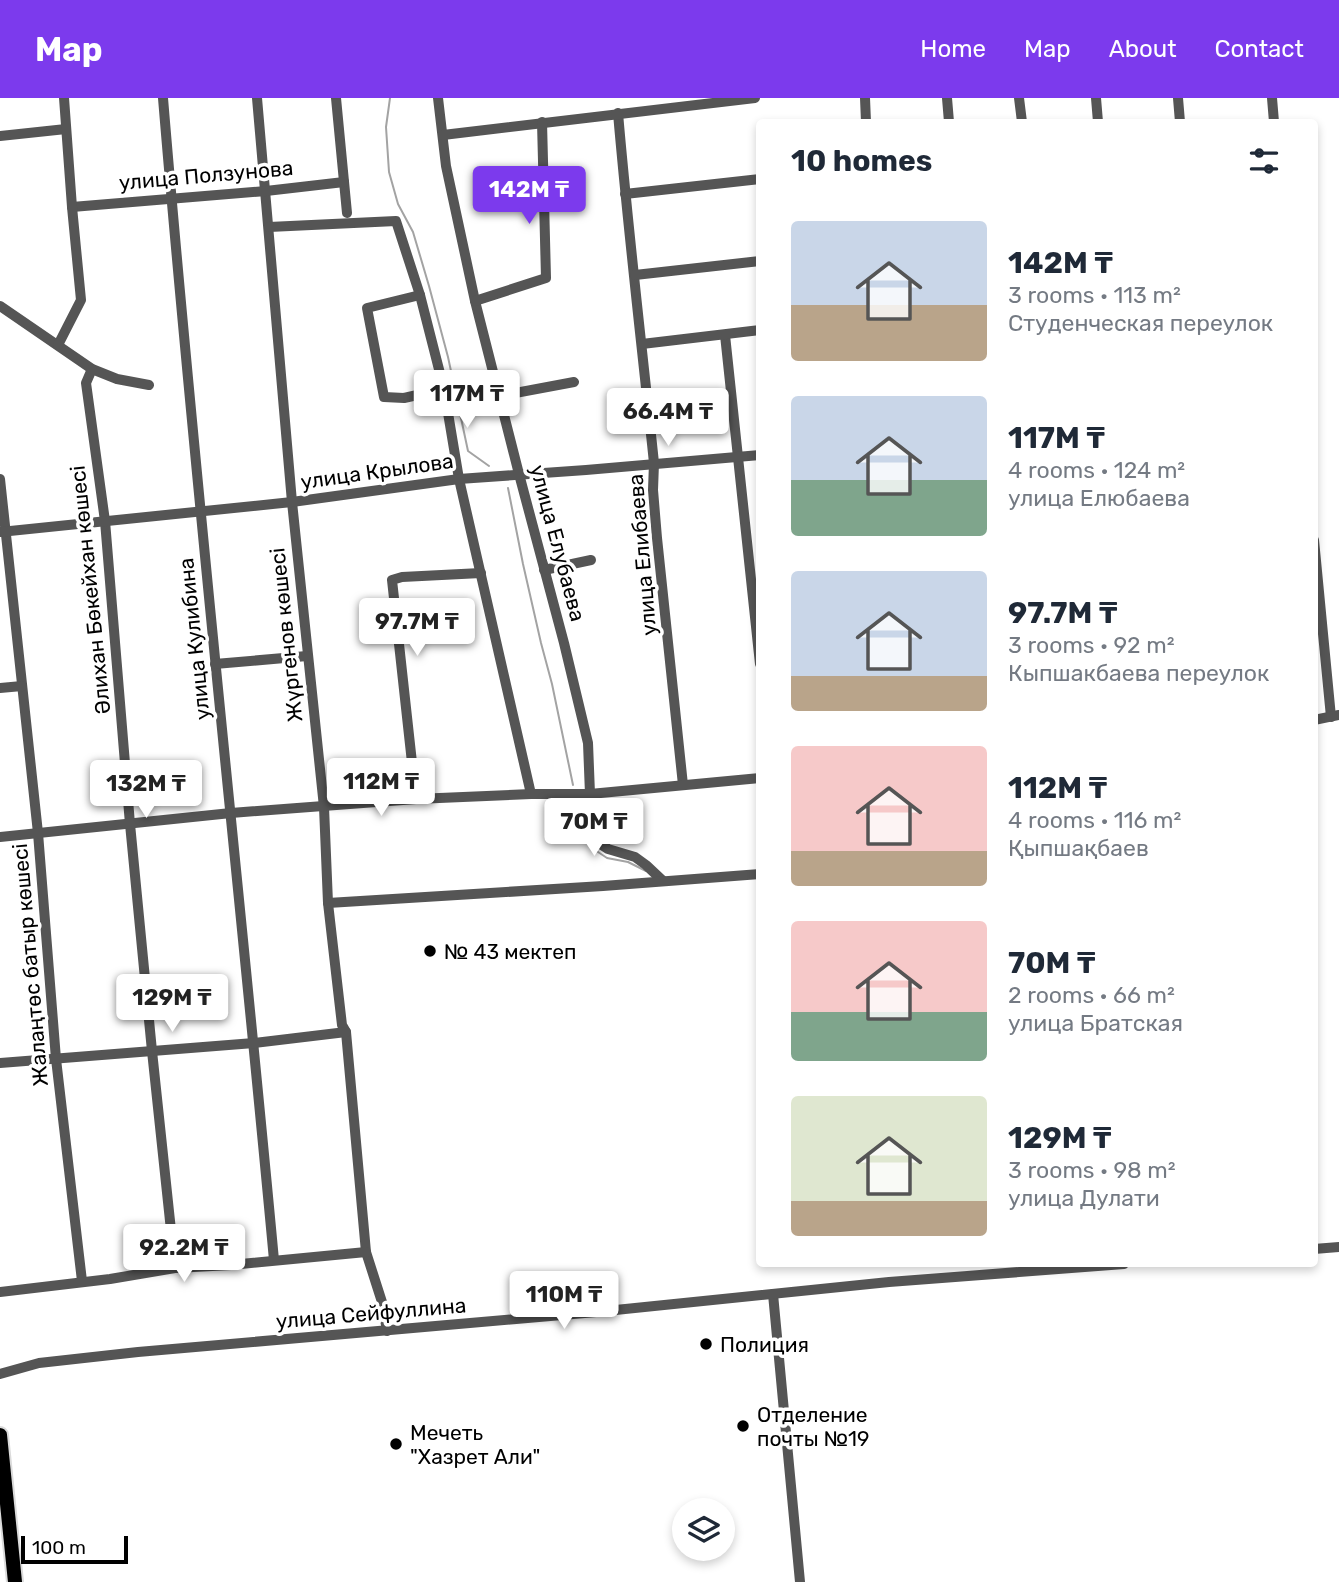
<!DOCTYPE html>
<meta charset="utf-8">
<style>
:root{--surface:#fff;--page:#f2f2f3;--text:#1f2937;--muted:#747a83;--accent:#7c3aed}
body{margin:0;font-family:Rubik,sans-serif;background:var(--page);color:var(--text);height:100vh;display:flex;flex-direction:column;font-size:26px;white-space:nowrap}
*{box-sizing:border-box;margin:0}
p{font-size:23px;color:var(--muted)}
.icon{flex:none;width:38px;height:38px;fill:none;stroke:currentColor;stroke-width:2;stroke-linecap:round;stroke-linejoin:round}
.map{position:relative;flex:1;overflow:hidden}
.drawer{position:absolute;left:756px;top:21px;width:562px;height:1148px;display:flex;flex-direction:column;background:var(--surface);border-radius:7px;box-shadow:0 4px 10px #0003}
.drawer>*{flex:none}
.tools{position:absolute;left:672px;top:1400px;display:grid;gap:14px}
.tools a{display:grid;place-items:center;width:63px;height:63px;border-radius:50%;background:var(--surface);box-shadow:0 4px 10px #0003;font-size:35px}
.scale{position:absolute;left:21px;bottom:18px;width:107px;box-sizing:border-box;padding-left:7px;border:4px solid #000;border-top:0;font-size:19px;line-height:24px;white-space:nowrap;color:#000;-webkit-text-stroke:5px #fff;paint-order:stroke}
.price{position:absolute;translate:-50% -60px;padding:0 16px;border-radius:7px;background:#fff;color:#222;font-size:23px;line-height:46px;filter:drop-shadow(0 2px 4px #0008)}
.price::after{content:'';position:absolute;left:50%;top:42px;width:21px;height:16px;margin-left:-10px;background:inherit;clip-path:polygon(0 0,100% 0,50% 100%)}
.price.active{background:var(--accent);color:#fff}
ul{padding:0;list-style:none}
li{display:flex;align-items:center;gap:21px;height:175px;padding:0 35px}
li span{display:grid;place-items:center;flex:none;width:196px;height:140px;border-radius:7px;color:#555}
li>.icon{margin-inline-start:auto}
span .icon{width:84px;height:84px;fill:#fffc;stroke-width:1}
li b{font-size:30px}
h2{display:flex;justify-content:space-between;align-items:center;height:84px;padding:0 35px;font-size:30px}
header{display:flex;align-items:center;gap:42px;box-sizing:border-box;height:98px;padding:0 35px;background:var(--accent);color:#fff}
header strong{font-size:33px}
nav{display:flex;gap:38px;margin-inline-start:auto;font-size:24px}
.map>svg:first-child{display:block}
.lines{fill:none;stroke-linecap:round;stroke-linejoin:round}
.stream{stroke:#a3a3a3;stroke-width:2}
.major-casing{stroke:#dbdbdb;stroke-width:18}
.minor{stroke:#555;stroke-width:10}
.major{stroke:#000;stroke-width:14}
.poi-dot{fill:#000;stroke:#fff;stroke-width:2.5}
.labels{text-anchor:middle;dominant-baseline:central;stroke-width:7;stroke-linejoin:round;paint-order:stroke}
.street-label{font-size:21px;fill:#000;stroke:#fff}
.poi-label{font-size:21px;fill:#000;stroke:#fff;text-anchor:start}
</style>
<header>
<strong>Map</strong>
<nav><a>Home</a><a>Map</a><a>About</a><a>Contact</a></nav>
</header>
<div class="map">
<svg width="1339" height="1484" viewBox="0 0 1339 1484">
<rect width="100%" height="100%" fill="#fff"/>
<g class="lines">
<g class="stream">
<polyline points="390,0 386,29 389,74 398,106 413,134 429,188 448,259 468,353 489,368"/>
<polyline points="508,390 523,466 541,545 552,586 573,687"/>
<polyline points="576,702 582,729 592,750 607,760 628,764 646,773"/>
</g>
<g class="major-casing">
<polyline id="major" points="0,1337 15,1484"/>
</g>
<g class="minor">
<path d="M163 0C195 388 238 774 274 1162"/>
<polyline points="257,0 292,404 324,709 328,805 342,927 346,934 366,1154 382,1204 387,1233"/>
<polyline points="336,0 347,115"/>
<polyline points="438,0 446,68 475,203 519,376 564,545 588,645 590,696 594,734 599,745 608,751 635,759 646,767 663,783"/>
<polyline points="865,0 866,24"/>
<polyline points="947,0 949,24"/>
<polyline points="1019,0 1022,24"/>
<polyline points="1096,0 1098,24"/>
<polyline points="1178,0 1180,24"/>
<polyline points="1272,0 1274,24"/>
<path d="M618 15C628 132 642 249 654 365L653 392 657 440 683 687"/>
<polyline points="443,37 755,0"/>
<polyline points="0,38 66,31"/>
<polyline points="625,96 760,81"/>
<polyline points="72,109 266,93 344,84"/>
<polyline points="269,129 396,123 420,197 444,291 459,381 531,696"/>
<polyline points="635,177 760,163"/>
<polyline points="420,197 367,210 384,299 404,300 444,291"/>
<polyline points="475,203 546,180 542,24"/>
<polyline points="0,208 92,271 117,281 149,287"/>
<polyline points="725,237 760,566"/>
<polyline points="642,246 760,232"/>
<polyline points="58,247 81,202 72,109 64,0"/>
<polyline points="92,271 86,285 105,423 130,726 152,953 175,1170"/>
<polyline points="499,298 574,284"/>
<polyline points="0,381 38,735 56,961 82,1183"/>
<polyline points="0,434 292,404 459,381 586,372 760,357"/>
<polyline points="1314,442 1331,619"/>
<polyline points="544,472 591,462"/>
<polyline points="215,566 307,558"/>
<polyline points="0,590 22,588"/>
<polyline points="1314,622 1339,617"/>
<polyline points="416,701 392,482 402,479 481,475"/>
<polyline points="0,739 231,715 416,701 531,696 590,696 760,680"/>
<polyline points="328,805 603,788 760,776"/>
<polyline points="0,965 254,945 346,934"/>
<polyline points="1314,1151 1339,1149"/>
<polyline points="0,1194 110,1181 175,1170 231,1167 366,1154"/>
<polyline points="773,1196 800,1484"/>
<polyline points="0,1276 39,1265 138,1254 596,1214 889,1184 1124,1166"/>
</g>
<use href="#major" class="major"/>
</g>
<g class="poi-dot">
<circle cx="430" cy="853" r="7"/>
<circle cx="706" cy="1246" r="7"/>
<circle cx="743" cy="1328" r="7"/>
<circle cx="396" cy="1346" r="7"/>
</g>
<g class="labels">
<g class="street-label">
<text transform="translate(206 77) rotate(-5)">улица Ползунова</text>
<text transform="translate(377 373) rotate(-8)">улица Крылова</text>
<text transform="translate(558 445) rotate(75)">улица Елубаева</text>
<text transform="translate(642 457) rotate(-95)">улица Елибаева</text>
<text transform="translate(90 492) rotate(-96)">Әлихан Бөкейхан көшесі</text>
<text transform="translate(286 537) rotate(-96)">Жүргенов көшесі</text>
<text transform="translate(194 541) rotate(-96)">улица Кулибина</text>
<text transform="translate(30 867) rotate(-95)">Жалаңтөс батыр көшесі</text>
<text transform="translate(371 1215) rotate(-5)">улица Сейфуллина</text>
</g>
<g class="poi-label">
<text x="444" y="853">№ 43 мектеп</text>
<text x="720" y="1246">Полиция</text>
<text x="757" y="1316">Отделение<tspan x="757" dy="24">почты №19</tspan></text>
<text x="410" y="1334">Мечеть<tspan x="410" dy="24">"Хазрет Али"</tspan></text>
</g>
</g>
</svg>
<div class="tools">
<a><svg class="icon" aria-label="layers" viewBox="0 0 24 24"><path d="M12 4l9 5-9 5-9-5zM3 14l9 5 9-5"/></svg></a>
</div>
<div class="scale">100 m</div>
<b class="price active" style="left:529px;top:128px">142M ₸</b>
<b class="price" style="left:467px;top:332px">117M ₸</b>
<b class="price" style="left:668px;top:350px">66.4M ₸</b>
<b class="price" style="left:417px;top:560px">97.7M ₸</b>
<b class="price" style="left:381px;top:720px">112M ₸</b>
<b class="price" style="left:146px;top:722px">132M ₸</b>
<b class="price" style="left:594px;top:760px">70M ₸</b>
<b class="price" style="left:172px;top:936px">129M ₸</b>
<b class="price" style="left:184px;top:1186px">92.2M ₸</b>
<b class="price" style="left:564px;top:1233px">110M ₸</b>
<section class="drawer">
<h2>10 homes<svg class="icon" aria-label="filters" viewBox="0 0 24 24"><path d="M4 7h16M4 17h16"/><circle cx="9" cy="7" r="2"/><circle cx="15" cy="17" r="2"/></svg></h2>
<ul>
<li><span style="background:linear-gradient(#c9d6e8 60%,#b9a48a 0)"><svg class="icon" aria-label="home" viewBox="0 0 24 24"><path d="M3 11l9-7 9 7M6 9v11h12V9"/></svg></span><div><b>142M ₸</b><p>3 rooms · 113 m²</p><p>Студенческая переулок</p></div></li>
<li><span style="background:linear-gradient(#c9d6e8 60%,#7fa58c 0)"><svg class="icon" aria-label="home" viewBox="0 0 24 24"><path d="M3 11l9-7 9 7M6 9v11h12V9"/></svg></span><div><b>117M ₸</b><p>4 rooms · 124 m²</p><p>улица Елюбаева</p></div></li>
<li><span style="background:linear-gradient(#c9d6e8 75%,#b9a48a 0)"><svg class="icon" aria-label="home" viewBox="0 0 24 24"><path d="M3 11l9-7 9 7M6 9v11h12V9"/></svg></span><div><b>97.7M ₸</b><p>3 rooms · 92 m²</p><p>Кыпшакбаева переулок</p></div></li>
<li><span style="background:linear-gradient(#f6c9c9 75%,#b9a48a 0)"><svg class="icon" aria-label="home" viewBox="0 0 24 24"><path d="M3 11l9-7 9 7M6 9v11h12V9"/></svg></span><div><b>112M ₸</b><p>4 rooms · 116 m²</p><p>Қыпшақбаев</p></div></li>
<li><span style="background:linear-gradient(#f6c9c9 65%,#7fa58c 0)"><svg class="icon" aria-label="home" viewBox="0 0 24 24"><path d="M3 11l9-7 9 7M6 9v11h12V9"/></svg></span><div><b>70M ₸</b><p>2 rooms · 66 m²</p><p>улица Братская</p></div></li>
<li><span style="background:linear-gradient(#dfe7d0 75%,#b9a48a 0)"><svg class="icon" aria-label="home" viewBox="0 0 24 24"><path d="M3 11l9-7 9 7M6 9v11h12V9"/></svg></span><div><b>129M ₸</b><p>3 rooms · 98 m²</p><p>улица Дулати</p></div></li>
</ul>
</section>
</div>
